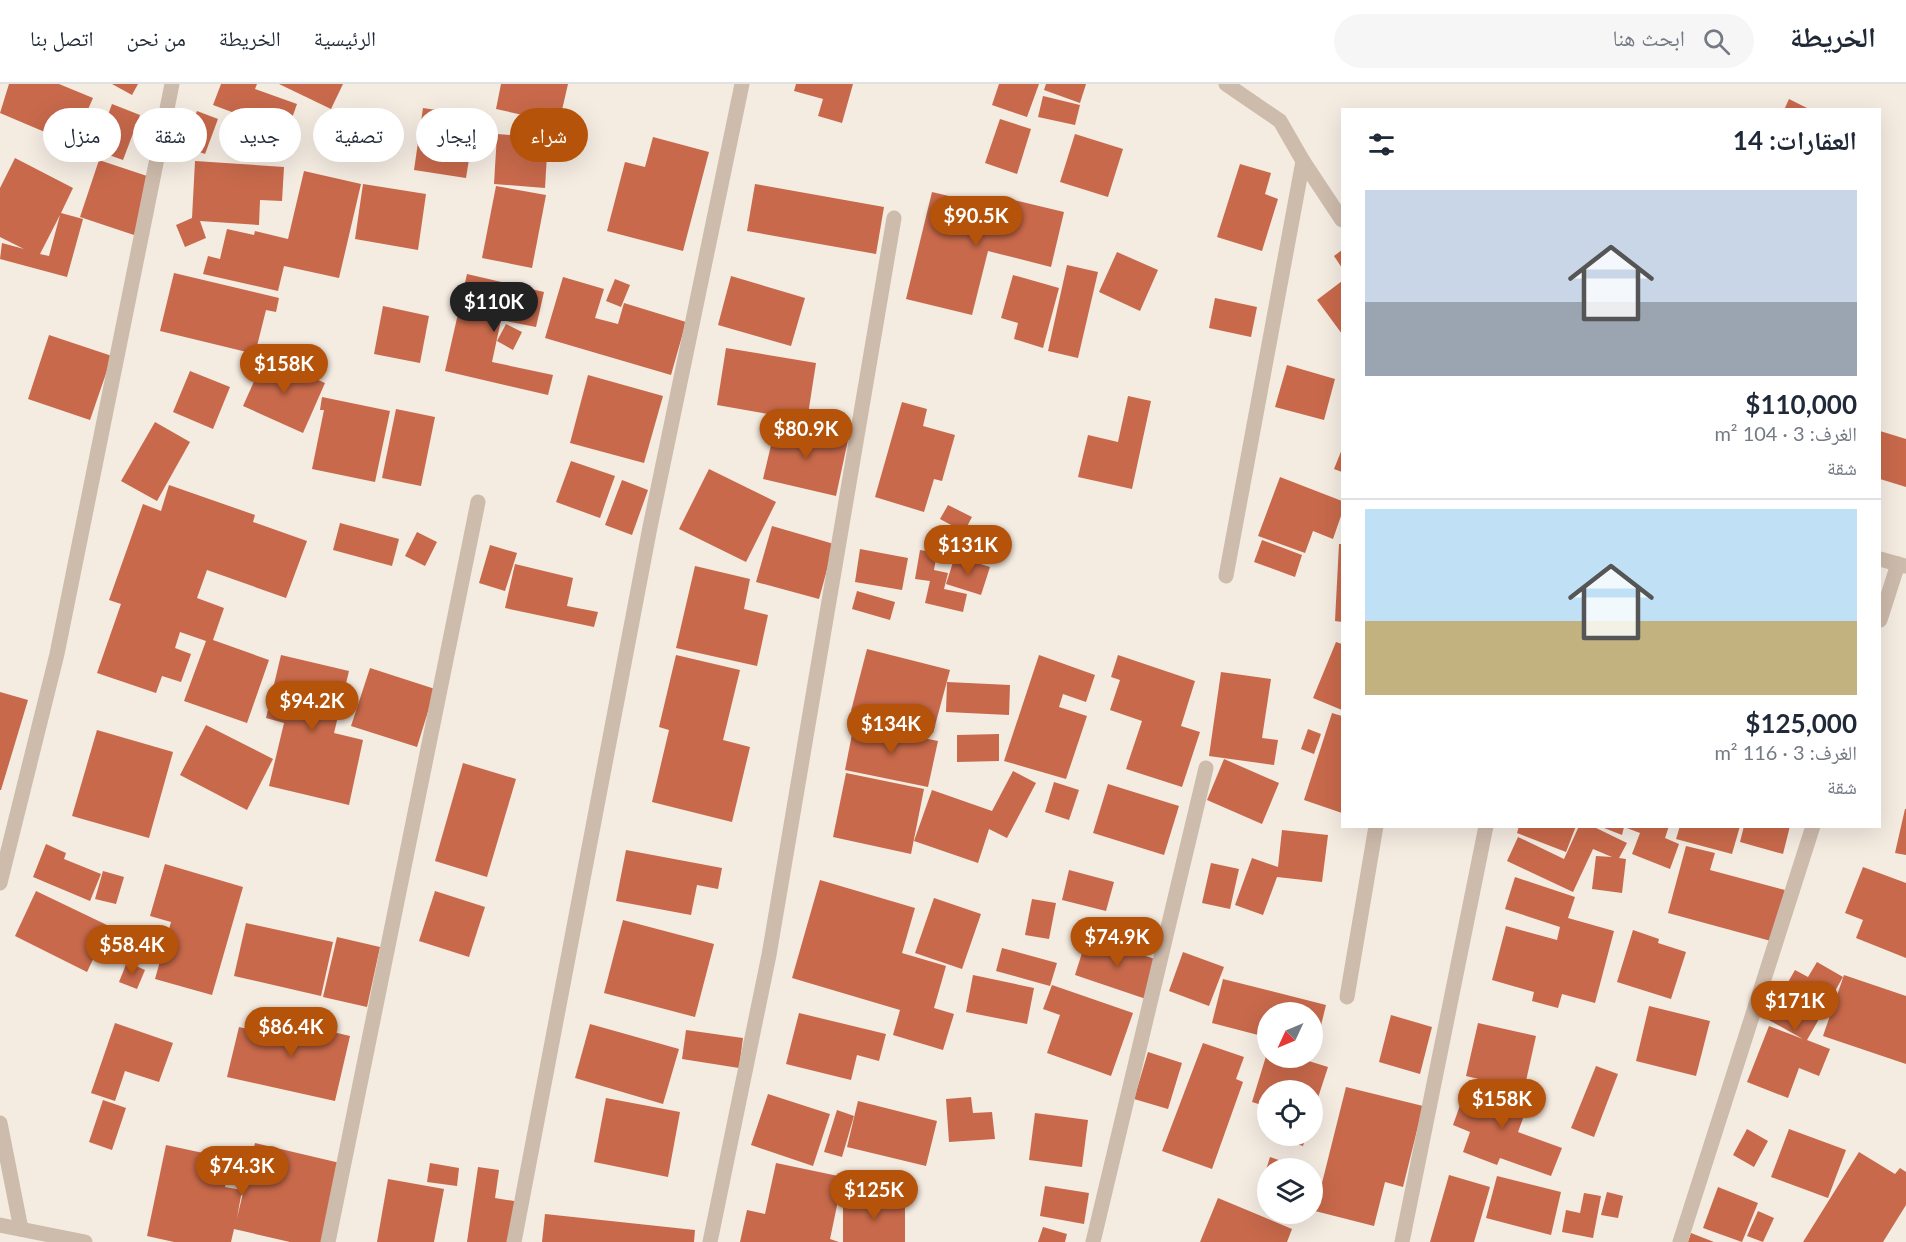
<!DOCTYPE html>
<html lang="ar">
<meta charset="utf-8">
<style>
:root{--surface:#fff;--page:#f6f6f7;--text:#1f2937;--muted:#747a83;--line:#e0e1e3;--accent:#b45309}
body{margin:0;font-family:Lato,"Noto Naskh Arabic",sans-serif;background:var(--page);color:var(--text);direction:rtl;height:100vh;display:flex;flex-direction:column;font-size:22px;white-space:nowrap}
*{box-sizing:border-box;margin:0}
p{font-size:20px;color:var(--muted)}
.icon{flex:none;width:33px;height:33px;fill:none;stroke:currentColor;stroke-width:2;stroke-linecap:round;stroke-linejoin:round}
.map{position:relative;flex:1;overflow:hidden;direction:ltr}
.drawer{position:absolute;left:1341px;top:24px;width:540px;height:720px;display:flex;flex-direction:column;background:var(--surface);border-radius:0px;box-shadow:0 6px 24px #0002;direction:rtl}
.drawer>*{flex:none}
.top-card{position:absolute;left:18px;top:24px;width:570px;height:54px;direction:rtl;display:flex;gap:12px}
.needle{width:39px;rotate:226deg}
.tools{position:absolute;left:1257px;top:918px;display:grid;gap:12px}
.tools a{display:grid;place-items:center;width:66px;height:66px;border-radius:50%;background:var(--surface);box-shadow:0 6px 24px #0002;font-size:30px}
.price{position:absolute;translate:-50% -51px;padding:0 14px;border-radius:21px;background:var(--accent);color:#fff;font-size:20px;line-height:39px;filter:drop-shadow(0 2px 3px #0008)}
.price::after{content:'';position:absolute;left:50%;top:36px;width:18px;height:14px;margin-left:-9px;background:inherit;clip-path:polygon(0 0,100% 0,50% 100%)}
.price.selected{background:#222;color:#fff}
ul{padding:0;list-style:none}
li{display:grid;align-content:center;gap:12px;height:318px;padding:0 24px}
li+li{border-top:2px solid var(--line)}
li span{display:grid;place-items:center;height:186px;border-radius:0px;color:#555}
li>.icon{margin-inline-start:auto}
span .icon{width:108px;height:108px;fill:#fffc;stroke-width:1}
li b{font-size:26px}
h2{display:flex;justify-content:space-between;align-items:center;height:72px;padding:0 24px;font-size:26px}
.tag{padding:0 21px;border-radius:27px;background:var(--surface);box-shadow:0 6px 24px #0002;font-size:21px;line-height:54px}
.tag.selected{background:var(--accent);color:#fff}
header{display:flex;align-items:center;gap:36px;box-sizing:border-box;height:84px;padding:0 30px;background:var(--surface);border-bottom:2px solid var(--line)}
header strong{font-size:28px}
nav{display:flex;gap:33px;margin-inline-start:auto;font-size:21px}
.search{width:420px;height:54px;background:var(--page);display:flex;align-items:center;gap:15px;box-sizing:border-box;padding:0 21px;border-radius:33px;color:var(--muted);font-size:22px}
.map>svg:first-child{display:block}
.building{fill:#c8694b;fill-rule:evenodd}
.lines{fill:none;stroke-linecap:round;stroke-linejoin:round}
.street{stroke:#cdbbac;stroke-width:15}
</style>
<header>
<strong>الخريطة</strong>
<div class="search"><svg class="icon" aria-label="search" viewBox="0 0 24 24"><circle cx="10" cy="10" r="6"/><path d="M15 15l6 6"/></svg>ابحث هنا</div>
<nav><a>الرئيسية</a><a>الخريطة</a><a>من نحن</a><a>اتصل بنا</a></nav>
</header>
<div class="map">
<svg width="1906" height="1158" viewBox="0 0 1906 1158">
<rect width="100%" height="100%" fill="#f4ebe1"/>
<g class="building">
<polygon points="9,0 59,0 93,14 73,60 0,29"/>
<polygon points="112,0 138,0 132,11"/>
<polygon points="221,0 257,0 255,5 297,20 280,68 252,58 259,38 213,21"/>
<polygon points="279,0 343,0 331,25"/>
<polygon points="501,0 568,0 559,39 496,25"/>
<polygon points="796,0 853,0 842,39 818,32 823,15 794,7"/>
<polygon points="999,0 1039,0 1027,33 992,21"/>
<polygon points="1046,0 1086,0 1080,19 1044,6"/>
<polygon points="1043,12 1080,21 1075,41 1038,33"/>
<polygon points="1789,15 1811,26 1784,26"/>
<polygon points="112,20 140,31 123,76 95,66"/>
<polygon points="423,24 476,32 466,94 414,86"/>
<polygon points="197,27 218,35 205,70 183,62"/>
<polygon points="1000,35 1031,45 1017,90 985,79"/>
<polygon points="497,50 548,54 545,104 494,100"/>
<polygon points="1075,50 1123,65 1108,113 1060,98"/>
<polygon points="653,53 709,68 683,167 607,147 625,78 645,83"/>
<path d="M15 74 73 104 61 129 83 135 67 193 0 175 2 159 24 165 0 153V104ZM60 131 49 172 40 170Z"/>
<polygon points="99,76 153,94 134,151 80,133"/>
<polygon points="195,77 284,83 282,117 260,116 259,141 200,137 206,154 185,163 176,141 192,134"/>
<polygon points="1240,80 1271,89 1265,110 1278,115 1262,167 1217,153"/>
<polygon points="304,87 361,100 339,194 284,182 278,207 203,190 208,172 220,175 227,145 254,151 255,147 288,155"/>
<polygon points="363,100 426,110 418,166 355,155"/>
<polygon points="755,100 884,123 876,170 747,147"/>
<polygon points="496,102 546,111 532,184 482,174"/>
<polygon points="932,108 1003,125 1005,114 1064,128 1051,183 988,167 972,231 906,215"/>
<polygon points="1342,166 1342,184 1334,172"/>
<polygon points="1117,168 1158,186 1140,227 1099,208"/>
<polygon points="1067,181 1098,188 1078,274 1048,267"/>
<polygon points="174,189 279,214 276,228 266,226 255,270 160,247"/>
<polygon points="467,190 544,208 536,243 501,236 492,278 553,291 548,311 445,287"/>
<polygon points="1013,191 1059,204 1043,264 1014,255 1018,239 1001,234"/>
<polygon points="731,192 805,214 791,262 718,241"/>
<polygon points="563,193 604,205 595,234 618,240 624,219 686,238 671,291 545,254"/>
<polygon points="615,195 630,201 621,223 606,217"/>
<polygon points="1342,197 1342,250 1317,216"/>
<polygon points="1215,214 1257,223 1251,253 1209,244"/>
<polygon points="383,222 429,232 420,279 374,270"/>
<polygon points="506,240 522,248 513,266 497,257"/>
<polygon points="49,251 112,272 90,336 28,315"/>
<polygon points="726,264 816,279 807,337 717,321"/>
<polygon points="265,273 325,299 303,349 243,322"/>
<polygon points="1287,281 1335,295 1324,336 1275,323"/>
<polygon points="190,287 230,303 213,345 173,328"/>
<polygon points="588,291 663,312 644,379 570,359"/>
<polygon points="1128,312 1151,317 1132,405 1078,393 1088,351 1118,358"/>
<polygon points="322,313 390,327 375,398 312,385 324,326 320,326"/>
<polygon points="902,318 927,325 923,342 955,351 942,397 934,395 924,428 875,413"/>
<polygon points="396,325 435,333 421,402 382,394"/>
<polygon points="155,338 190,358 157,417 121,397"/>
<polygon points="776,340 848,356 836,412 763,395"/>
<polygon points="1880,347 1906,355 1906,403 1880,395"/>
<polygon points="1342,365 1342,388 1334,385"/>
<polygon points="571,377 615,392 600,434 556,418"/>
<polygon points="709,385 776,418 746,478 679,445"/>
<polygon points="1280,393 1342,417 1342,429 1333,455 1313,447 1305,469 1258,452"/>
<polygon points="622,396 648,406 632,451 605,441"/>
<polygon points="169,401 255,431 253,438 307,457 286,514 207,486 197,514 224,524 213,556 269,576 247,639 184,617 206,557 180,548 175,564 191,570 181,598 162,592 156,609 97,589 121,520 109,516 143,420 161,427"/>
<polygon points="948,421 972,433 964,448 940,435"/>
<polygon points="340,439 399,455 392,482 333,466"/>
<polygon points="772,442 834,460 819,515 756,498"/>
<polygon points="417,448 437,458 425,482 405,472"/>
<polygon points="1262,456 1302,471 1295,493 1254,478"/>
<polygon points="1339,460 1342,460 1342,538 1335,537"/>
<polygon points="490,461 517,469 505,507 479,499"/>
<polygon points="860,465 908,474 902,506 855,498"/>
<polygon points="920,466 937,469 934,486 948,489 944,505 967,510 963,528 925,519 930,497 915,495"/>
<polygon points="955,472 990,483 981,511 946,500"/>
<polygon points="515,480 573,494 567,522 598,528 594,543 505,524"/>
<polygon points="695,482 750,495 744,525 768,531 757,582 676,564"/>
<polygon points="857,507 895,518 890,536 852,525"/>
<polygon points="1336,558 1342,560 1342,626 1313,614"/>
<polygon points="867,565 950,586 933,649 851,627"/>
<polygon points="281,571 349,587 334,649 363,656 349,721 269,702 284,639 266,634"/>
<polygon points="676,571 740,586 723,656 750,663 732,738 652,718 669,646 659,643"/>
<polygon points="1039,571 1095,591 1086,618 1063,610 1059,623 1087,632 1066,695 1004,677"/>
<polygon points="1118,571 1195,597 1181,642 1200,648 1182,703 1126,685 1142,637 1110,626 1120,596 1111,593"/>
<polygon points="370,584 435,605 417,663 351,642"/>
<polygon points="1221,588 1271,595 1262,654 1278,656 1274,681 1209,672"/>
<polygon points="947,598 1010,601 1009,631 946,628"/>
<polygon points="0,608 28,616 1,706 0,706"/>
<polygon points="1332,629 1342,632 1342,729 1304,716"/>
<polygon points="854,640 938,657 928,703 845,686"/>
<polygon points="206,641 273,675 247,726 180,691"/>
<polygon points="1308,645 1321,650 1314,670 1301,665"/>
<polygon points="97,646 173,668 149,754 72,732"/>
<polygon points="999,650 999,677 957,678 957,651"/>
<polygon points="1224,675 1279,699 1262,740 1207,716"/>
<polygon points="463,679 516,695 487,793 435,777"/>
<polygon points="1013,687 1036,699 1007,754 989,745 978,779 914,757 932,706 992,727"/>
<polygon points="846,689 924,705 911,770 833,753"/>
<polygon points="1054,698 1079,706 1069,736 1045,728"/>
<polygon points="1108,700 1179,722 1164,771 1093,749"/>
<polygon points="1905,725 1906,725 1906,771 1895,769"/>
<polygon points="1519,742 1576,742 1566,768 1517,749"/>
<polygon points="1579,742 1592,742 1627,759 1619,774 1626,775 1622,809 1592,805 1596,772 1612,773 1593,765 1573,808 1507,777 1518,753 1564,775"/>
<polygon points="1599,742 1669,742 1665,754 1679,760 1670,785 1632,770 1640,749 1624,743 1622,751"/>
<polygon points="1680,742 1740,742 1732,770 1676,755"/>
<polygon points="1744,742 1790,742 1783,770 1740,758"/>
<polygon points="1282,746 1328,751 1322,798 1277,793 1263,831 1235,821 1252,774 1278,783"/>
<polygon points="46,760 66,769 64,775 101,790 90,817 33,793"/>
<polygon points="1686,762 1715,769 1710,786 1785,806 1771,857 1668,829"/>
<polygon points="626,766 722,784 718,805 697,801 691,831 616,817"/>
<polygon points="1211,779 1239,785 1230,825 1202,819"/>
<polygon points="165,780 243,803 212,911 155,895 171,838 150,832"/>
<polygon points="1863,783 1906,799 1906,874 1856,854 1863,836 1845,829"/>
<polygon points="1069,786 1114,798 1106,827 1062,816"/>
<polygon points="103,787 124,793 116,820 95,815"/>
<polygon points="1515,793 1575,813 1568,834 1614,847 1595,919 1562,910 1558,924 1532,917 1534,908 1492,896 1506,842 1557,856 1560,843 1505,825"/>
<polygon points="820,796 915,824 902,869 946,882 934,924 954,930 943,966 893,951 900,926 792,894"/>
<polygon points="36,807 109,842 87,888 15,852"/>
<polygon points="435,807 485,823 469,873 419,857"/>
<polygon points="934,814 981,830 962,885 915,869"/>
<polygon points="1032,815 1056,819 1049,855 1025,851"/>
<polygon points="623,836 714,860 695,933 604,909"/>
<polygon points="246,839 333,858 321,912 234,892"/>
<polygon points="1633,846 1659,855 1658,859 1686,868 1671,915 1617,898"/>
<polygon points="337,853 380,863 367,923 323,913"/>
<polygon points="1087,853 1158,876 1146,915 1075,891"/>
<polygon points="1002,864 1057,879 1050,902 996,887"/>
<polygon points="1183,868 1224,883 1209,922 1169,907"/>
<polygon points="127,878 145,886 137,905 119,898"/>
<polygon points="1817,878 1843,893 1807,956 1830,965 1819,992 1799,984 1788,1014 1747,998 1769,942 1803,955 1767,935 1795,886 1808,893"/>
<polygon points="973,891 1034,904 1027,940 966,928"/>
<polygon points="1844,891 1906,912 1906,980 1823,952"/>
<polygon points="1223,895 1326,921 1313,974 1312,928 1268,928 1268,964 1260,962 1262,952 1212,939"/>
<polygon points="1052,901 1133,929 1111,992 1047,969 1060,931 1043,925"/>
<polygon points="1649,922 1710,937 1696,992 1636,977"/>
<polygon points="799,929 886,950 879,977 857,971 851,996 786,980"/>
<polygon points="1391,931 1432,943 1420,990 1379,978"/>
<polygon points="269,933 350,952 335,1017 227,993 239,943 265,949"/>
<polygon points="115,939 173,959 159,998 125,987 115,1017 91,1009"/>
<polygon points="1478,939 1536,952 1524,1006 1466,992"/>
<polygon points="590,940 679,965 663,1020 575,994"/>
<polygon points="686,946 743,954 739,984 682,975"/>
<polygon points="1203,959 1244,973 1236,995 1243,998 1212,1085 1162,1067"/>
<polygon points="1148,968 1182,979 1168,1025 1134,1015"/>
<polygon points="1267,969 1268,974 1299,974 1328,983 1313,1029 1312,1006 1268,1006 1268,1023 1252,1018"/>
<polygon points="1596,982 1618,990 1594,1053 1571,1044"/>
<polygon points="1469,996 1529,1018 1518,1048 1562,1064 1551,1092 1500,1074 1497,1081 1463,1068 1470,1048 1453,1041"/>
<polygon points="1346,1003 1423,1022 1403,1103 1385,1098 1374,1142 1315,1127"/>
<polygon points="768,1010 830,1030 813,1082 751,1061"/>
<polygon points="971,1013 973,1029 992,1028 995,1055 949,1058 946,1015"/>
<polygon points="606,1014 680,1028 668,1093 594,1078"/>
<polygon points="103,1016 126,1024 112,1066 89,1058"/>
<polygon points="858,1017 937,1037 926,1082 847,1063"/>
<polygon points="837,1026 854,1032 842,1073 824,1068"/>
<polygon points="1035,1029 1088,1036 1082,1083 1029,1076"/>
<polygon points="1747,1045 1768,1057 1754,1083 1733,1071"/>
<polygon points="1789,1045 1846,1066 1828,1114 1771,1093"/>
<polygon points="1271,1052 1306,1052 1303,1062"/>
<polygon points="255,1059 340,1079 321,1158 290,1158 234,1145 231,1158 174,1158 147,1152 166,1061 231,1075 225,1103 242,1106 237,1134"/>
<polygon points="1859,1068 1895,1090 1900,1084 1906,1088 1906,1121 1883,1158 1803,1158"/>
<polygon points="1270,1073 1293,1081 1291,1084 1268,1084 1268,1098 1263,1096"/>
<polygon points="430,1079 459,1084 457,1102 427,1098"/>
<polygon points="776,1079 843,1093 830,1155 839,1158 740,1158 747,1126 765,1130"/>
<polygon points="478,1083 499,1086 495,1114 520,1118 514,1158 467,1158"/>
<polygon points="1449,1091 1490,1103 1474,1158 1430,1158"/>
<polygon points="1497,1092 1561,1108 1551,1151 1486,1134"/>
<polygon points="388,1095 444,1105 434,1158 377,1158"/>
<polygon points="1045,1102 1089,1109 1084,1140 1040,1132"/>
<polygon points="1718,1103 1758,1119 1742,1158 1703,1144"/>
<polygon points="1607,1108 1623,1112 1618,1134 1601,1131"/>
<polygon points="1584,1109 1601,1112 1593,1154 1562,1148 1566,1126 1580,1129"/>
<polygon points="1218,1114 1292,1145 1287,1158 1200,1158"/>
<rect x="843" y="1116" width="62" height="42"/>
<polygon points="1758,1127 1774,1134 1763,1158 1747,1152"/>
<polygon points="545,1130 695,1146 694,1158 542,1158"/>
<polygon points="1043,1143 1067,1150 1065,1158 1038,1158"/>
<polygon points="1691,1149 1714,1158 1688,1158"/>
</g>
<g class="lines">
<g class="street">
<polyline points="1226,0 1280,37 1303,77 1342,136"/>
<polyline points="1880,475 1905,482"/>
<polyline points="1226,492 1303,77"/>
<polyline points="1880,536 1898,480"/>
<polyline points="0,799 57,570 172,0"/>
<polyline points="1347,913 1376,742"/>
<polyline points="0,1039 21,1145"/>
<polyline points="0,1141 85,1158"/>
<polyline points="328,1158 478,418"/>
<polyline points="514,1158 650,443 742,0"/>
<polyline points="710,1158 769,871 894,134"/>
<polyline points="1093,1158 1206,684"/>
<polyline points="1402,1158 1486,742"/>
<polyline points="1680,1158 1813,742"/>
</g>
</g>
</svg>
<div class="tools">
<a><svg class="needle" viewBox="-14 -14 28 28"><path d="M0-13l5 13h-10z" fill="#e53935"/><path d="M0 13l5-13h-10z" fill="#747a83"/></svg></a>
<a><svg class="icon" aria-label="locate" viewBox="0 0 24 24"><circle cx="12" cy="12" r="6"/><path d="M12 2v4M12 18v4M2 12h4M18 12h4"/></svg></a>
<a><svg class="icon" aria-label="layers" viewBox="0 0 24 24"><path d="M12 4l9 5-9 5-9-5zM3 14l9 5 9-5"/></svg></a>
</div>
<b class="price" style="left:976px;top:163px">$90.5K</b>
<b class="price selected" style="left:494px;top:249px">$110K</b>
<b class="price" style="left:284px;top:311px">$158K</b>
<b class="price" style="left:806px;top:376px">$80.9K</b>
<b class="price" style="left:968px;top:492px">$131K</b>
<b class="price" style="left:312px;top:648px">$94.2K</b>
<b class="price" style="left:891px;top:671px">$134K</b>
<b class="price" style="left:1117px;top:884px">$74.9K</b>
<b class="price" style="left:132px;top:892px">$58.4K</b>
<b class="price" style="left:1795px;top:948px">$171K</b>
<b class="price" style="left:291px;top:974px">$86.4K</b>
<b class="price" style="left:1502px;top:1046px">$158K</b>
<b class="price" style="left:242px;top:1113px">$74.3K</b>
<b class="price" style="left:874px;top:1137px">$125K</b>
<div class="top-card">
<a class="tag selected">شراء</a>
<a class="tag">إيجار</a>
<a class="tag">تصفية</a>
<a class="tag">جديد</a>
<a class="tag">شقة</a>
<a class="tag">منزل</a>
</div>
<section class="drawer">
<h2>العقارات: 14<svg class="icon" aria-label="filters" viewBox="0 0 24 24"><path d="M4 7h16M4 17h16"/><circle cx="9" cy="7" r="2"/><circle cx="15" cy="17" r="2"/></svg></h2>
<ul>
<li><span style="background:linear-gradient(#c9d6e8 60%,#9aa5b1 0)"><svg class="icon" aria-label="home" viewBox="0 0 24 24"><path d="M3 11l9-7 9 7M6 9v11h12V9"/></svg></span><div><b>$110,000</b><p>الغرف: 3 · 104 m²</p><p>شقة</p></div></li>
<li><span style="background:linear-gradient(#bfe0f5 60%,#c2b280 0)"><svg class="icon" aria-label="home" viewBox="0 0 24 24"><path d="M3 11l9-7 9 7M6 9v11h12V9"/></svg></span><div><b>$125,000</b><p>الغرف: 3 · 116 m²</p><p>شقة</p></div></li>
</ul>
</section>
</div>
